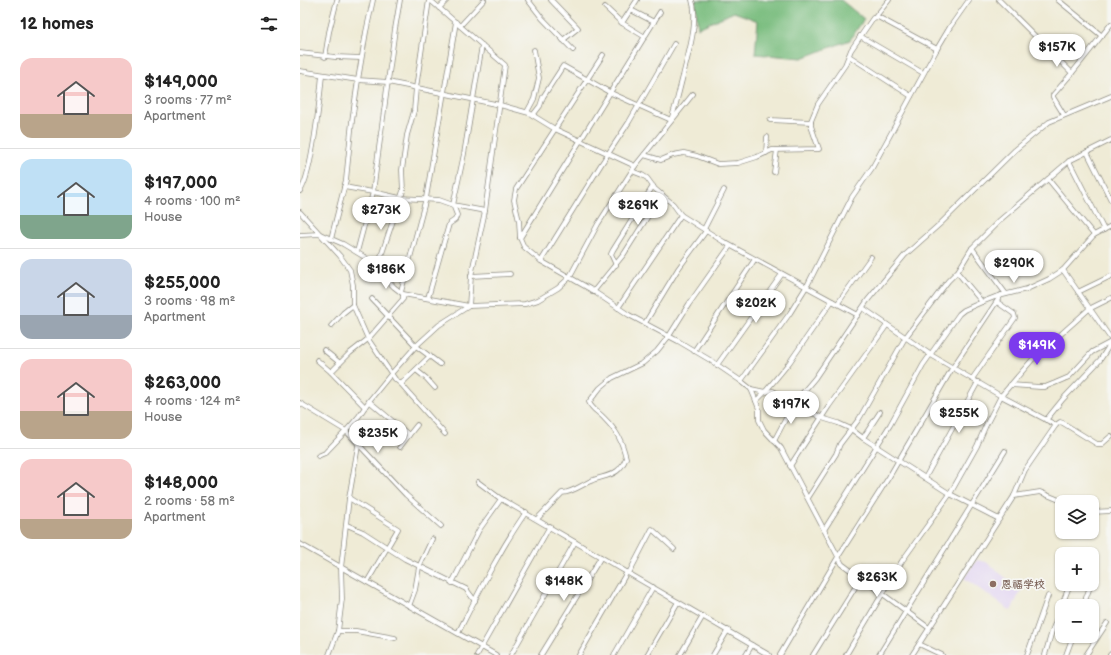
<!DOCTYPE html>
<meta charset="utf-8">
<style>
:root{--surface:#fff;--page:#f6f6f6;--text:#222;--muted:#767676;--line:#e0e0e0;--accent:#7c3aed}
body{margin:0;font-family:"Balsamiq Sans","LXGW WenKai TC",sans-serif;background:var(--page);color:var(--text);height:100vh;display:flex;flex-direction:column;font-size:15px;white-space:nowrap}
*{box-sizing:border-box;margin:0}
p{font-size:13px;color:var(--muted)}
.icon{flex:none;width:22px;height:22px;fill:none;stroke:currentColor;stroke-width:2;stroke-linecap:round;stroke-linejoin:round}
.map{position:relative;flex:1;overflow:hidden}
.side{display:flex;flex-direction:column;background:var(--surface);width:300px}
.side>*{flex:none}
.fabs{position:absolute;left:755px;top:495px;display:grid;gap:8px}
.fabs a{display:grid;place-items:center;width:44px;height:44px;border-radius:8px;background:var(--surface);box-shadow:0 1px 3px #0004;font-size:20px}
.price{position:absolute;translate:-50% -34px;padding:0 9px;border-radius:14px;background:#fff;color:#222;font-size:13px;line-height:26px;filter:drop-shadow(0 1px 2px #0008)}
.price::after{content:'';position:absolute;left:50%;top:24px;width:12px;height:9px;margin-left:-6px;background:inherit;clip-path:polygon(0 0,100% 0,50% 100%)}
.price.selected{background:var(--accent);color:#fff}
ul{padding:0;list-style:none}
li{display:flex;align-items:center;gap:12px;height:100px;padding:0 20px}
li+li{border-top:1px solid var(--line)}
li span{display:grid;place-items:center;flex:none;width:112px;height:80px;border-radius:12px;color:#555}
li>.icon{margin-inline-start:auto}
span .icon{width:48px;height:48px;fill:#fffc;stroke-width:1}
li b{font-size:17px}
h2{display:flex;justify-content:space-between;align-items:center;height:48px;padding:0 20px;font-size:17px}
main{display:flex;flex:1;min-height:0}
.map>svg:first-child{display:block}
.built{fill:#e2d4f3}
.forest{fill:#7bbe80;stroke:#537456}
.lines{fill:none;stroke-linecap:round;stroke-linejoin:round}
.minor-casing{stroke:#8d8b80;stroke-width:5.5}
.minor{stroke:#fff;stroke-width:4}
.education-dot{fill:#8d6e63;stroke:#f6f6f2;stroke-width:1.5}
.labels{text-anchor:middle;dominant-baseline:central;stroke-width:3.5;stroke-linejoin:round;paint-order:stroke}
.education-label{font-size:11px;font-weight:bold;fill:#785e54;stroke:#f6f6f2;text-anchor:start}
</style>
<main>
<section class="side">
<h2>12 homes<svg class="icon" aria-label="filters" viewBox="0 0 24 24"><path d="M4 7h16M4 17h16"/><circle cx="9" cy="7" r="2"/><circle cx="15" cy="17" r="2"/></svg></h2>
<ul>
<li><span style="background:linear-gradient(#f6c9c9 70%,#b9a48a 0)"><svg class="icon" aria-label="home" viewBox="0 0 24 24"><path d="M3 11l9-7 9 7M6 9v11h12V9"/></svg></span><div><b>$149,000</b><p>3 rooms · 77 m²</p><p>Apartment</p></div></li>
<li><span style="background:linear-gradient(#bfe0f5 70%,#7fa58c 0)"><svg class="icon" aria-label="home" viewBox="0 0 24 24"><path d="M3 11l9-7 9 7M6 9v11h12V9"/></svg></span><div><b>$197,000</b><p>4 rooms · 100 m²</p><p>House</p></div></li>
<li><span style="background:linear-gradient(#c9d6e8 70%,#9aa5b1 0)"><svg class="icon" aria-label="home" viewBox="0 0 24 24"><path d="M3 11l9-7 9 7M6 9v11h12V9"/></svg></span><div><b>$255,000</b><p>3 rooms · 98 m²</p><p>Apartment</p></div></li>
<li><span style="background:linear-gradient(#f6c9c9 65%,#b9a48a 0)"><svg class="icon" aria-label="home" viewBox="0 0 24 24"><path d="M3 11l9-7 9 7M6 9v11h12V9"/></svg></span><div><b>$263,000</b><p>4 rooms · 124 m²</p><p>House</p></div></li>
<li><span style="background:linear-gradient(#f6c9c9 75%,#b9a48a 0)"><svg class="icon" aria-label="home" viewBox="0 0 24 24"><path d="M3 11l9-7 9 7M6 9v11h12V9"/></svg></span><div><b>$148,000</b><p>2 rooms · 58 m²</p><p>Apartment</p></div></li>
</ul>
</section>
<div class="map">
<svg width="811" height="655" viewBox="0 0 811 655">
<rect width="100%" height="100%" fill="#f6f6f2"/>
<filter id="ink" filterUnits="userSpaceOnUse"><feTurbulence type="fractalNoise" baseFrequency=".025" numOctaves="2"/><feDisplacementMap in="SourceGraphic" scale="8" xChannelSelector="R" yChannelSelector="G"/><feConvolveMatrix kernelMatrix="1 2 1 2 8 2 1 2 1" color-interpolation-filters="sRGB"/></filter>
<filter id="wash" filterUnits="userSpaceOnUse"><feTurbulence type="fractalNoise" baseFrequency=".012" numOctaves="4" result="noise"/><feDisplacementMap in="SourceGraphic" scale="16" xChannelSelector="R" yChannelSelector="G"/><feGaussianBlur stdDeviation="0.9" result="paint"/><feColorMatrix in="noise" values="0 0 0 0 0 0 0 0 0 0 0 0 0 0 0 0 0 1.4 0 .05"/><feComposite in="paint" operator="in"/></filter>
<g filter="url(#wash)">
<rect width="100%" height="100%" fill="#efebd6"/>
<polygon class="built" points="677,560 686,562 721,590 711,611 664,578"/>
<polygon class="forest" points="395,0 541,0 564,19 550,40 502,58 455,54 458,21 434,12 398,28"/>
</g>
<g filter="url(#ink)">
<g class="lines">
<g class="minor-casing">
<g id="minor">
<polyline points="228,0 242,18 273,50"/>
<polyline points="251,0 278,28 263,40"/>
<polyline points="699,0 772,73 811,24"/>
<polyline points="758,0 802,36"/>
<polyline points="305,7 322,23 345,37"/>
<polyline points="139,8 147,0"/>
<polyline points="331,10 354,22"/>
<polyline points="576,16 589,0"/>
<polyline points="322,23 337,0"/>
<polyline points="160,26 184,0"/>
<polyline points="560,36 623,73"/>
<polyline points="0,53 35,57 61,58"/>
<polyline points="303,55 255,129 335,166"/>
<polyline points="549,56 611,96"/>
<polyline points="25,57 29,32 37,0"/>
<polyline points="0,71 58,80 88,82 200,105 229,113 255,129 216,189 214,200 219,221 220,238 224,247 241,261 290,289 329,315 378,341 410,360 441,381 451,389 456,401 459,409 459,420 464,430 481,448 542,564 629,628"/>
<polyline points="227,112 234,99 239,78 234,50"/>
<path d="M233 115 240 106 243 97 263 66 311 93 371 120C376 106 379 91 383 76 388 54 399 22 392 0"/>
<polyline points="764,115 753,97 753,95 772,73"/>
<polyline points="470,120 511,122"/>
<polyline points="787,152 811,200"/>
<polyline points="466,153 467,137"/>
<polyline points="344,155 361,160 373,155 384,153 397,156 418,164 438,163 457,157 472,150 519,149 511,126 511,121 518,104 545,65 551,50 573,18 578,17 637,49"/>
<polyline points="769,161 804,230"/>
<polyline points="332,171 342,175 347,178 355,189 373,204 381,215 424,242 558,315"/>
<polyline points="474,172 477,150"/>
<polyline points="748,179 794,235"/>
<polyline points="44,187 73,192 100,198 139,200 153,205 185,211"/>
<path d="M0 191C12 176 20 97 22 75"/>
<polyline points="0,212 40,256 50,270 53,285 53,305 68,339 95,379 101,384 130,356"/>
<polyline points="404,229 424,190"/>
<polyline points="0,235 20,234 43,244 66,258 94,287 103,294 169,306 171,276 185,211 205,65 130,0"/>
<polyline points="220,238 360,12"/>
<polyline points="31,239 46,180 52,121 58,80 66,32 73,0"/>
<polyline points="672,248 706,294"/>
<polyline points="57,252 73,192 95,29 100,0"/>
<polyline points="241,261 302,163 329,122 374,44"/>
<polyline points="316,265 311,254 313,250 353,186"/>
<polyline points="77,268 103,191 102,170 107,135 114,111 116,88 129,0"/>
<polyline points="763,270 811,339"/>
<polyline points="657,272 682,302"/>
<polyline points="171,276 210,274"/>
<polyline points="101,292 126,198 156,22"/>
<polyline points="293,292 324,254 362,194"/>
<polyline points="778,292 811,276"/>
<polyline points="128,298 149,224 155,220 157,215 153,205 164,154 182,45"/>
<polyline points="72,299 116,346 140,364"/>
<polyline points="538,303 571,257"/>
<polyline points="318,308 381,215"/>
<polyline points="563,308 631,355 701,396 756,425"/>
<polyline points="345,323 378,269 406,231"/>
<polyline points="31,326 43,313 53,305"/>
<polyline points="24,350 40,363"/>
<polyline points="394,351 455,259"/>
<polyline points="17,360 31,372"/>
<polyline points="417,365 482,274"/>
<polyline points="116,370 126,378 135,388"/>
<polyline points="672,379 715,318 714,314 697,302"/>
<polyline points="441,381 490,313 508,284 552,197 572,168 637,49 650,27 669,0"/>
<polyline points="101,384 145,434"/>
<polyline points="710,385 740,387 745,387 755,383 769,377 792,352 811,342"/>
<polyline points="451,389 465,392 489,363 532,301"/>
<polyline points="69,401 109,435 100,447"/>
<polyline points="456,401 465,392 473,391 522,418 538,423 551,429 563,438 650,494 699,519"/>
<polyline points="0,403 46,431 106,495 141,526"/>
<polyline points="65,407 31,372 50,353 68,339 103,299 103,294"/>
<polyline points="746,420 763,399 800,360 811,343"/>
<polyline points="109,435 117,425"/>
<polyline points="563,438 580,412"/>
<polyline points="474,441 494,403 515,378 567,301 605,255 641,223 715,150 749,122 811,96"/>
<polyline points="18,456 25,453 46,431 59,416 69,401 91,374 116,346 139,325 169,306 225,304 238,300 258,288 269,278 298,224 335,166 393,94"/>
<polyline points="490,466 529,406 587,325"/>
<polyline points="625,478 678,382"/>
<polyline points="178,482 201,499 469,655"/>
<polyline points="714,496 740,492 764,502"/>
<polyline points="49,498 98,529 67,582"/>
<polyline points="508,498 536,454 540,444 559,419 605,338 648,281 658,271 672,248 700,220 769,161 811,140"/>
<polyline points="792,512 811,511"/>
<path d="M237 519 262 493C274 492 281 485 291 481 299 477 309 477 317 471 321 468 324 463 326 458 322 441 317 431 304 418 299 412 292 410 289 402L300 388 312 378 343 363 357 351 369 336 389 304 430 246"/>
<polyline points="47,525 63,532 105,559 166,589 175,601"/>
<polyline points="524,530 590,425 623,365 659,314 664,310 682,302 695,297 727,289 749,279 763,270 794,235 811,226"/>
<polyline points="0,544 196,655"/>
<polyline points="329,573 352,529 374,549"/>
<polyline points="152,583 179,530 201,499"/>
<polyline points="109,606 115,590 119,567 132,539"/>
<polyline points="783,606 791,584"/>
<polyline points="38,631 56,631 95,638"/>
<path d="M158 633C179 592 199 551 226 512"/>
<polyline points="619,644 642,655"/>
<polyline points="29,655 38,631 42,599 41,568 49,498 58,446"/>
<polyline points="177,655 250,526"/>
<polyline points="211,655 275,542"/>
<polyline points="241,655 301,557"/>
<polyline points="279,655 327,572"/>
<polyline points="314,655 353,587"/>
<polyline points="347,655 378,602"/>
<polyline points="380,655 403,616"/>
<polyline points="413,655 428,630"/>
<polyline points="446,655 452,645"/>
<polyline points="480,655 538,557 589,477 653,367 701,295"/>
<polyline points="513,655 561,578"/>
<polyline points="546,655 602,561 650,494 677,446 686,425 701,396 732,360 789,309 811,298"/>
<polyline points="579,655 705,451"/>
<polyline points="612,655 714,496 725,470 756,425 760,422 763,423 797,444 802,444 811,436"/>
<polyline points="727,655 748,596"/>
<polyline points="745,655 752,631 770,584"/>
<polyline points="766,655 773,636"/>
<polyline points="786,655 807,623"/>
<polyline points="810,655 811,654"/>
</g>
</g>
<use href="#minor" class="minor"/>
</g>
</g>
<circle class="education-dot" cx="693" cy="584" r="4"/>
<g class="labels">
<g class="education-label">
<text x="701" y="584">恩福学校</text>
</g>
</g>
</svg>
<div class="fabs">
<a><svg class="icon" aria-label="layers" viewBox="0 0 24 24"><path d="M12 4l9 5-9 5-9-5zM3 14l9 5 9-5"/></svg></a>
<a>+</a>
<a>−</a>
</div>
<b class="price" style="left:757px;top:68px">$157K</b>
<b class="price" style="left:338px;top:226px">$269K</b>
<b class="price" style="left:81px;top:231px">$273K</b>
<b class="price" style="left:714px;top:284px">$290K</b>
<b class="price" style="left:86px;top:290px">$186K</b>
<b class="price" style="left:456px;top:324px">$202K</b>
<b class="price selected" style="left:737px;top:366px">$149K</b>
<b class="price" style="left:491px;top:425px">$197K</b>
<b class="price" style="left:659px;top:434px">$255K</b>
<b class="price" style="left:78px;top:454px">$235K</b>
<b class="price" style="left:577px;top:598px">$263K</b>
<b class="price" style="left:264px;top:602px">$148K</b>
</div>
</main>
